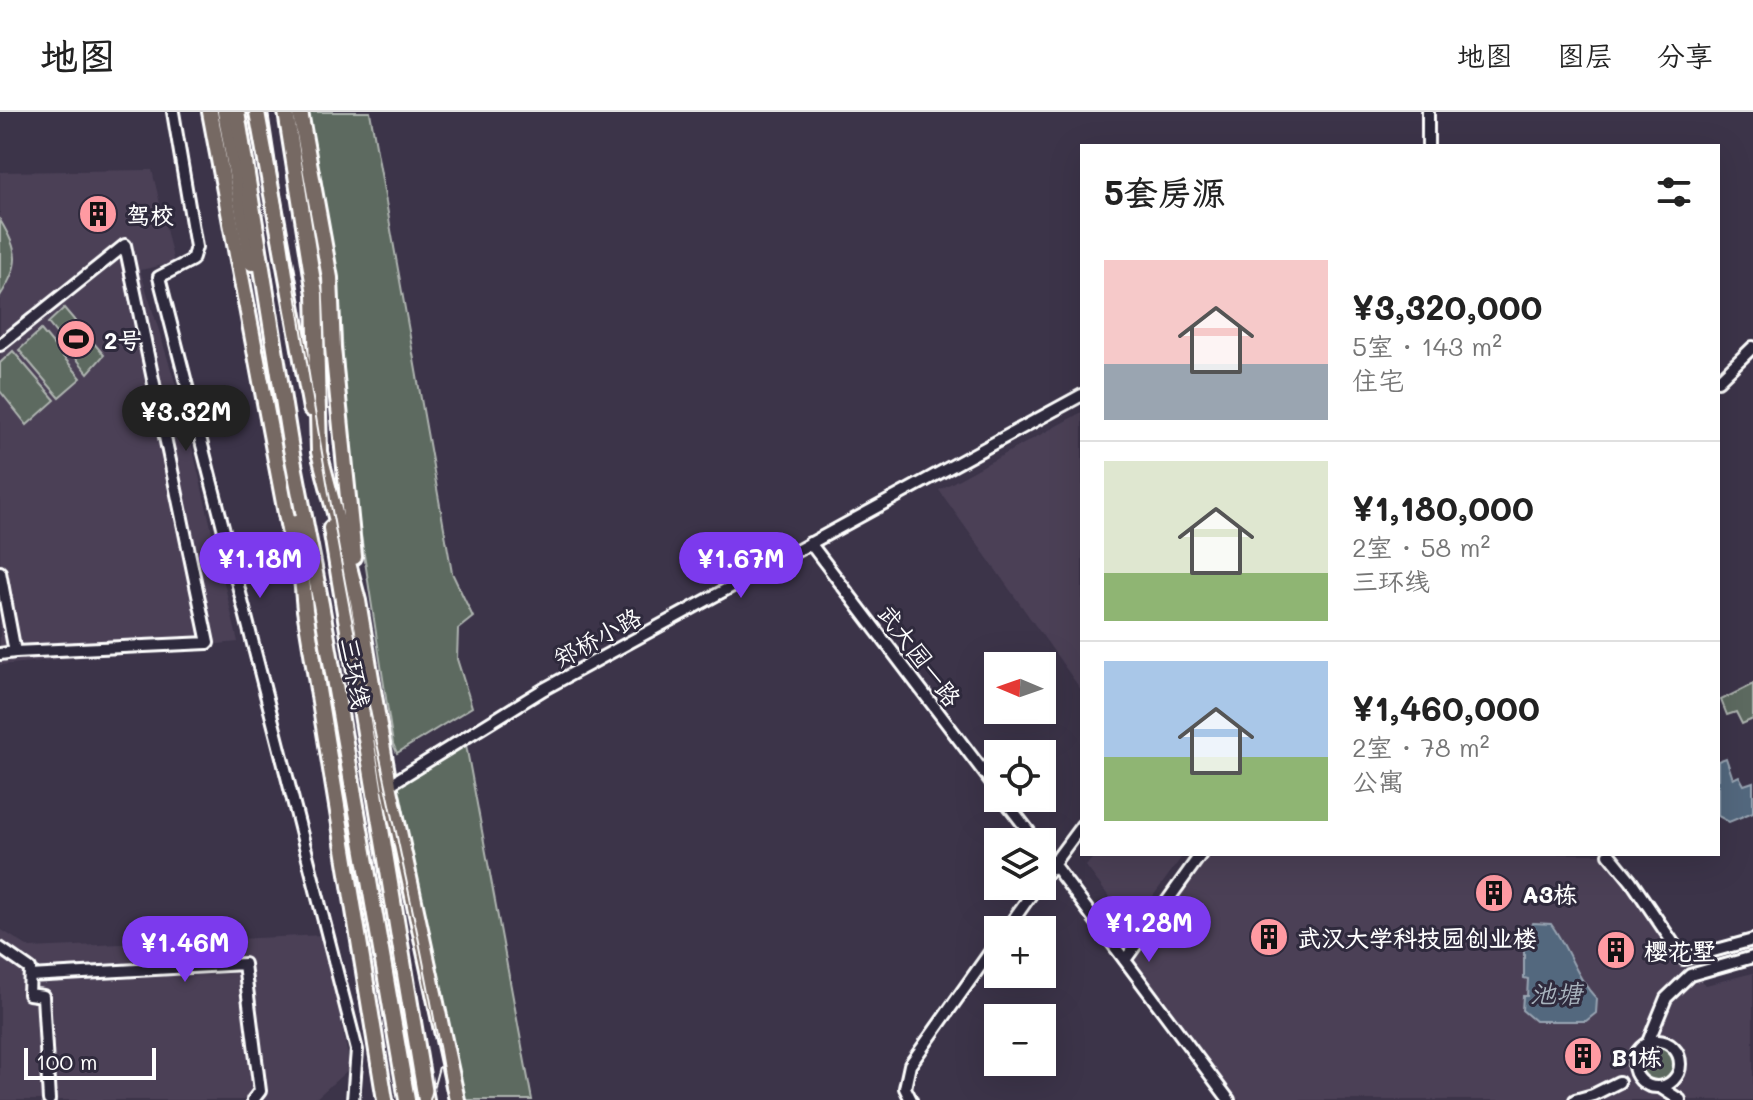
<!DOCTYPE html>
<html lang="zh">
<meta charset="utf-8">
<style>
:root{--surface:#fff;--page:#f2f2f2;--text:#222;--muted:#767676;--line:#e0e0e0;--accent:#7c3aed}
body{margin:0;font-family:Mali,"LXGW WenKai TC",sans-serif;background:var(--page);color:var(--text);height:100vh;display:flex;flex-direction:column;font-size:30px;white-space:nowrap}
*{box-sizing:border-box;margin:0}
p{font-size:26px;color:var(--muted)}
.icon{flex:none;width:44px;height:44px;fill:none;stroke:currentColor;stroke-width:2;stroke-linecap:round;stroke-linejoin:round}
.map{position:relative;flex:1;overflow:hidden}
.panel{position:absolute;left:1080px;top:32px;width:640px;height:712px;display:flex;flex-direction:column;background:var(--surface);border-radius:0px;box-shadow:0 8px 32px #0002}
.panel>*{flex:none}
.needle{width:52px;rotate:272deg}
.tools{position:absolute;left:984px;top:540px;display:grid;gap:16px}
.tools a{display:grid;place-items:center;width:72px;height:72px;border-radius:0px;background:var(--surface);box-shadow:0 8px 32px #0002;font-size:40px}
.scale{position:absolute;left:24px;bottom:20px;width:132px;box-sizing:border-box;padding-left:8px;border:4px solid #fff;border-top:0;font-size:22px;line-height:28px;white-space:nowrap;color:#fff;-webkit-text-stroke:6px #2f2a3d;paint-order:stroke}
.price{position:absolute;translate:-50% -68px;padding:0 18px;border-radius:28px;background:var(--accent);color:#fff;font-size:26px;line-height:52px;filter:drop-shadow(0 2px 4px #0008)}
.price::after{content:'';position:absolute;left:50%;top:48px;width:24px;height:18px;margin-left:-12px;background:inherit;clip-path:polygon(0 0,100% 0,50% 100%)}
.price.on{background:#222;color:#fff}
ul{padding:0;list-style:none}
li{display:flex;align-items:center;gap:24px;height:200px;padding:0 24px}
li+li{border-top:2px solid var(--line)}
li span{display:grid;place-items:center;flex:none;width:224px;height:160px;border-radius:0px;color:#555}
li>.icon{margin-inline-start:auto}
span .icon{width:96px;height:96px;fill:#fffc;stroke-width:1}
li b{font-size:34px}
h2{display:flex;justify-content:space-between;align-items:center;height:96px;padding:0 24px;font-size:34px}
header{display:flex;align-items:center;gap:48px;box-sizing:border-box;height:112px;padding:0 40px;background:var(--surface);border-bottom:2px solid var(--line)}
header strong{font-size:38px}
nav{display:flex;gap:44px;margin-inline-start:auto;font-size:28px}
.map>svg:first-child{display:block}
.built{fill:#4b4157}
.green{fill:#5d6a60;stroke:#aeb4b0;stroke-width:2}
.water{fill:#53687e;stroke:#98a4b2;stroke-width:2}
.lines{fill:none;stroke-linecap:round;stroke-linejoin:round}
.minor-casing{stroke:#fff;stroke-width:16}
.highway-casing{stroke:#fff;stroke-width:20}
.minor{stroke:#2f2a3d;stroke-width:10}
.highway{stroke:#766964;stroke-width:14}
.tram{stroke:#fff;stroke-width:2}
.labels{text-anchor:middle;dominant-baseline:central;stroke-width:6;stroke-linejoin:round;paint-order:stroke}
.poi-label{font-size:24px;font-weight:bold;fill:#fff;stroke:#2f2a3d;text-anchor:start}
.street-label{font-size:24px;fill:#fff;stroke:#2f2a3d}
.water-label{font-size:26px;font-style:italic;fill:#a9b4be;stroke:#2f2a3d}
</style>
<header>
<strong>地图</strong>
<nav><a>地图</a><a>图层</a><a>分享</a></nav>
</header>
<div class="map">
<svg width="1753" height="988" viewBox="0 0 1753 988">
<rect width="100%" height="100%" fill="#3c3449"/>
<filter id="ink" filterUnits="userSpaceOnUse"><feTurbulence type="fractalNoise" baseFrequency=".0125" numOctaves="2"/><feDisplacementMap in="SourceGraphic" scale="16" xChannelSelector="R" yChannelSelector="G"/><feConvolveMatrix kernelMatrix="1 2 1 2 8 2 1 2 1" color-interpolation-filters="sRGB"/></filter>
<g filter="url(#ink)">
<g class="built">
<polygon points="152,58 174,151 140,158 183,296 238,530 0,553 0,60"/>
<polygon points="1082,300 1082,579 939,378"/>
<polygon points="1096,742 1184,742 1131,814 1086,754"/>
<polygon points="1204,742 1601,742 1636,786 1680,854 1706,873 1753,861 1753,988 1236,988 1135,853 1133,840"/>
<polygon points="0,817 30,836 325,823 350,956 314,988 0,988"/>
</g>
<g class="green">
<polygon points="308,0 370,0 452,461 473,505 458,517 457,547 472,595 397,641 393,632 350,351 340,197"/>
<path d="M0 108C19 140 21 152 0 184Z"/>
<polygon points="64,196 104,243 88,261 48,211"/>
<polygon points="41,218 81,266 59,285 19,238"/>
<polygon points="13,239 55,288 27,313 0,279 0,251"/>
<polygon points="1753,572 1753,607 1742,612 1736,600 1727,603 1721,588"/>
<polygon points="466,633 532,988 452,988 398,671"/>
<circle cx="1657" cy="951" r="19"/>
</g>
<g class="water">
<polygon points="1726,646 1733,667 1739,664 1744,673 1753,670 1753,700 1729,710 1718,704 1718,649"/>
<path d="M1533 811 1551 812C1569 837 1576 866 1597 887L1596 901 1586 909H1535L1522 898 1523 884H1527L1528 867 1524 866V824Z"/>
</g>
<g class="lines">
<g class="minor-casing">
<g id="minor">
<polyline points="173,0 196,135 192,148 159,165 357,938 353,988"/>
<polyline points="1428,34 1428,0"/>
<polyline points="0,233 125,133 208,531 15,540"/>
<polyline points="1718,269 1753,235"/>
<polyline points="810,431 998,679"/>
<polyline points="0,460 15,540 0,542"/>
<polyline points="389,673 544,577 1082,283"/>
<polyline points="1003,686 1037,730"/>
<polyline points="1042,737 1229,988"/>
<polyline points="1609,742 1631,769 1684,847 1753,828"/>
<polyline points="1042,767 1082,713"/>
<polyline points="1006,818 1037,774"/>
<polyline points="0,836 30,857 29,882 43,884 49,988"/>
<polyline points="1125,848 1201,742"/>
<polyline points="30,864 244,852 260,979 253,988"/>
<circle cx="1657" cy="952" r="23"/>
<polyline points="1648,930 1666,886 1690,863 1753,845"/>
<polyline points="1660,975 1680,988"/>
<polyline points="911,988 905,976 910,953 998,829"/>
<polyline points="1575,988 1593,983 1619,970"/>
</g>
</g>
<g class="highway-casing">
<g id="highway">
<polyline points="210,0 291,428"/>
<polyline points="225,0 252,151"/>
<polyline points="237,0 291,337 321,492 407,988"/>
<polyline points="257,0 311,297"/>
<polyline points="286,0 315,182 319,340 358,489 389,673 457,988"/>
<polyline points="300,0 330,166 333,236 354,445"/>
<polyline points="297,411 305,498 385,988"/>
<polyline points="331,416 426,988"/>
</g>
</g>
<use href="#minor" class="minor"/>
<use href="#highway" class="highway"/>
<g class="tram">
<path d="M268 0C296 183 324 367 360 549 389 695 425 841 448 988"/>
<polyline points="430,988 439,955"/>
</g>
</g>
</g>
<defs>
<g id="building-disc" transform="scale(2)"><circle r="9.5" fill="#ff9aa2" stroke="#2f2a3d"/><path d="M-4-6H4V6H1V3H-1V6H-4ZM-2.5-4.3h1.7v1.8h-1.7ZM.8-4.3h1.7v1.8H.8ZM-2.5-1h1.7V.8h-1.7ZM.8-1h1.7V.8H.8Z" fill="#111"/></g>
<g id="stadium-disc" transform="scale(2)"><circle r="9.5" fill="#ff9aa2" stroke="#2f2a3d"/><path d="M0-5a6.5 5 0 1 0 0 10a6.5 5 0 1 0 0-10ZM-3.5-1.8h7v3.6h-7Z" fill="#111"/></g>
</defs>
<g fill-rule="evenodd">
<use href="#building-disc" x="98" y="102"/>
<use href="#stadium-disc" x="76" y="227"/>
<use href="#building-disc" x="1494" y="781"/>
<use href="#building-disc" x="1269" y="825"/>
<use href="#building-disc" x="1616" y="838"/>
<use href="#building-disc" x="1583" y="944"/>
</g>
<g class="labels">
<g class="poi-label">
<text x="126" y="102">驾校</text>
<text x="104" y="227">2号</text>
<text x="1522" y="781">A3栋</text>
<text x="1297" y="825">武汉大学科技园创业楼</text>
<text x="1644" y="838">樱花墅</text>
<text x="1611" y="944">B1栋</text>
</g>
<g class="street-label">
<text transform="translate(597 525) rotate(-29)">郑桥小路</text>
<text transform="translate(920 543) rotate(53)">武大园一路</text>
<text transform="translate(356 561) rotate(80)">三环线</text>
</g>
<g class="water-label">
<text x="1556" y="881">池塘</text>
</g>
</g>
</svg>
<div class="tools">
<a><svg class="needle" viewBox="-14 -14 28 28"><path d="M0-13l5 13h-10z" fill="#e53935"/><path d="M0 13l5-13h-10z" fill="#767676"/></svg></a>
<a><svg class="icon" aria-label="locate" viewBox="0 0 24 24"><circle cx="12" cy="12" r="6"/><path d="M12 2v4M12 18v4M2 12h4M18 12h4"/></svg></a>
<a><svg class="icon" aria-label="layers" viewBox="0 0 24 24"><path d="M12 4l9 5-9 5-9-5zM3 14l9 5 9-5"/></svg></a>
<a>+</a>
<a>−</a>
</div>
<div class="scale">100 m</div>
<b class="price on" style="left:186px;top:341px">¥3.32M</b>
<b class="price" style="left:260px;top:488px">¥1.18M</b>
<b class="price" style="left:741px;top:488px">¥1.67M</b>
<b class="price" style="left:1149px;top:852px">¥1.28M</b>
<b class="price" style="left:185px;top:872px">¥1.46M</b>
<section class="panel">
<h2>5套房源<svg class="icon" aria-label="filters" viewBox="0 0 24 24"><path d="M4 7h16M4 17h16"/><circle cx="9" cy="7" r="2"/><circle cx="15" cy="17" r="2"/></svg></h2>
<ul>
<li><span style="background:linear-gradient(#f6c9c9 65%,#9aa5b1 0)"><svg class="icon" aria-label="home" viewBox="0 0 24 24"><path d="M3 11l9-7 9 7M6 9v11h12V9"/></svg></span><div><b>¥3,320,000</b><p>5室 · 143 m²</p><p>住宅</p></div></li>
<li><span style="background:linear-gradient(#dfe7d0 70%,#8fb573 0)"><svg class="icon" aria-label="home" viewBox="0 0 24 24"><path d="M3 11l9-7 9 7M6 9v11h12V9"/></svg></span><div><b>¥1,180,000</b><p>2室 · 58 m²</p><p>三环线</p></div></li>
<li><span style="background:linear-gradient(#a9c7e8 60%,#8fb573 0)"><svg class="icon" aria-label="home" viewBox="0 0 24 24"><path d="M3 11l9-7 9 7M6 9v11h12V9"/></svg></span><div><b>¥1,460,000</b><p>2室 · 78 m²</p><p>公寓</p></div></li>
</ul>
</section>
</div>
